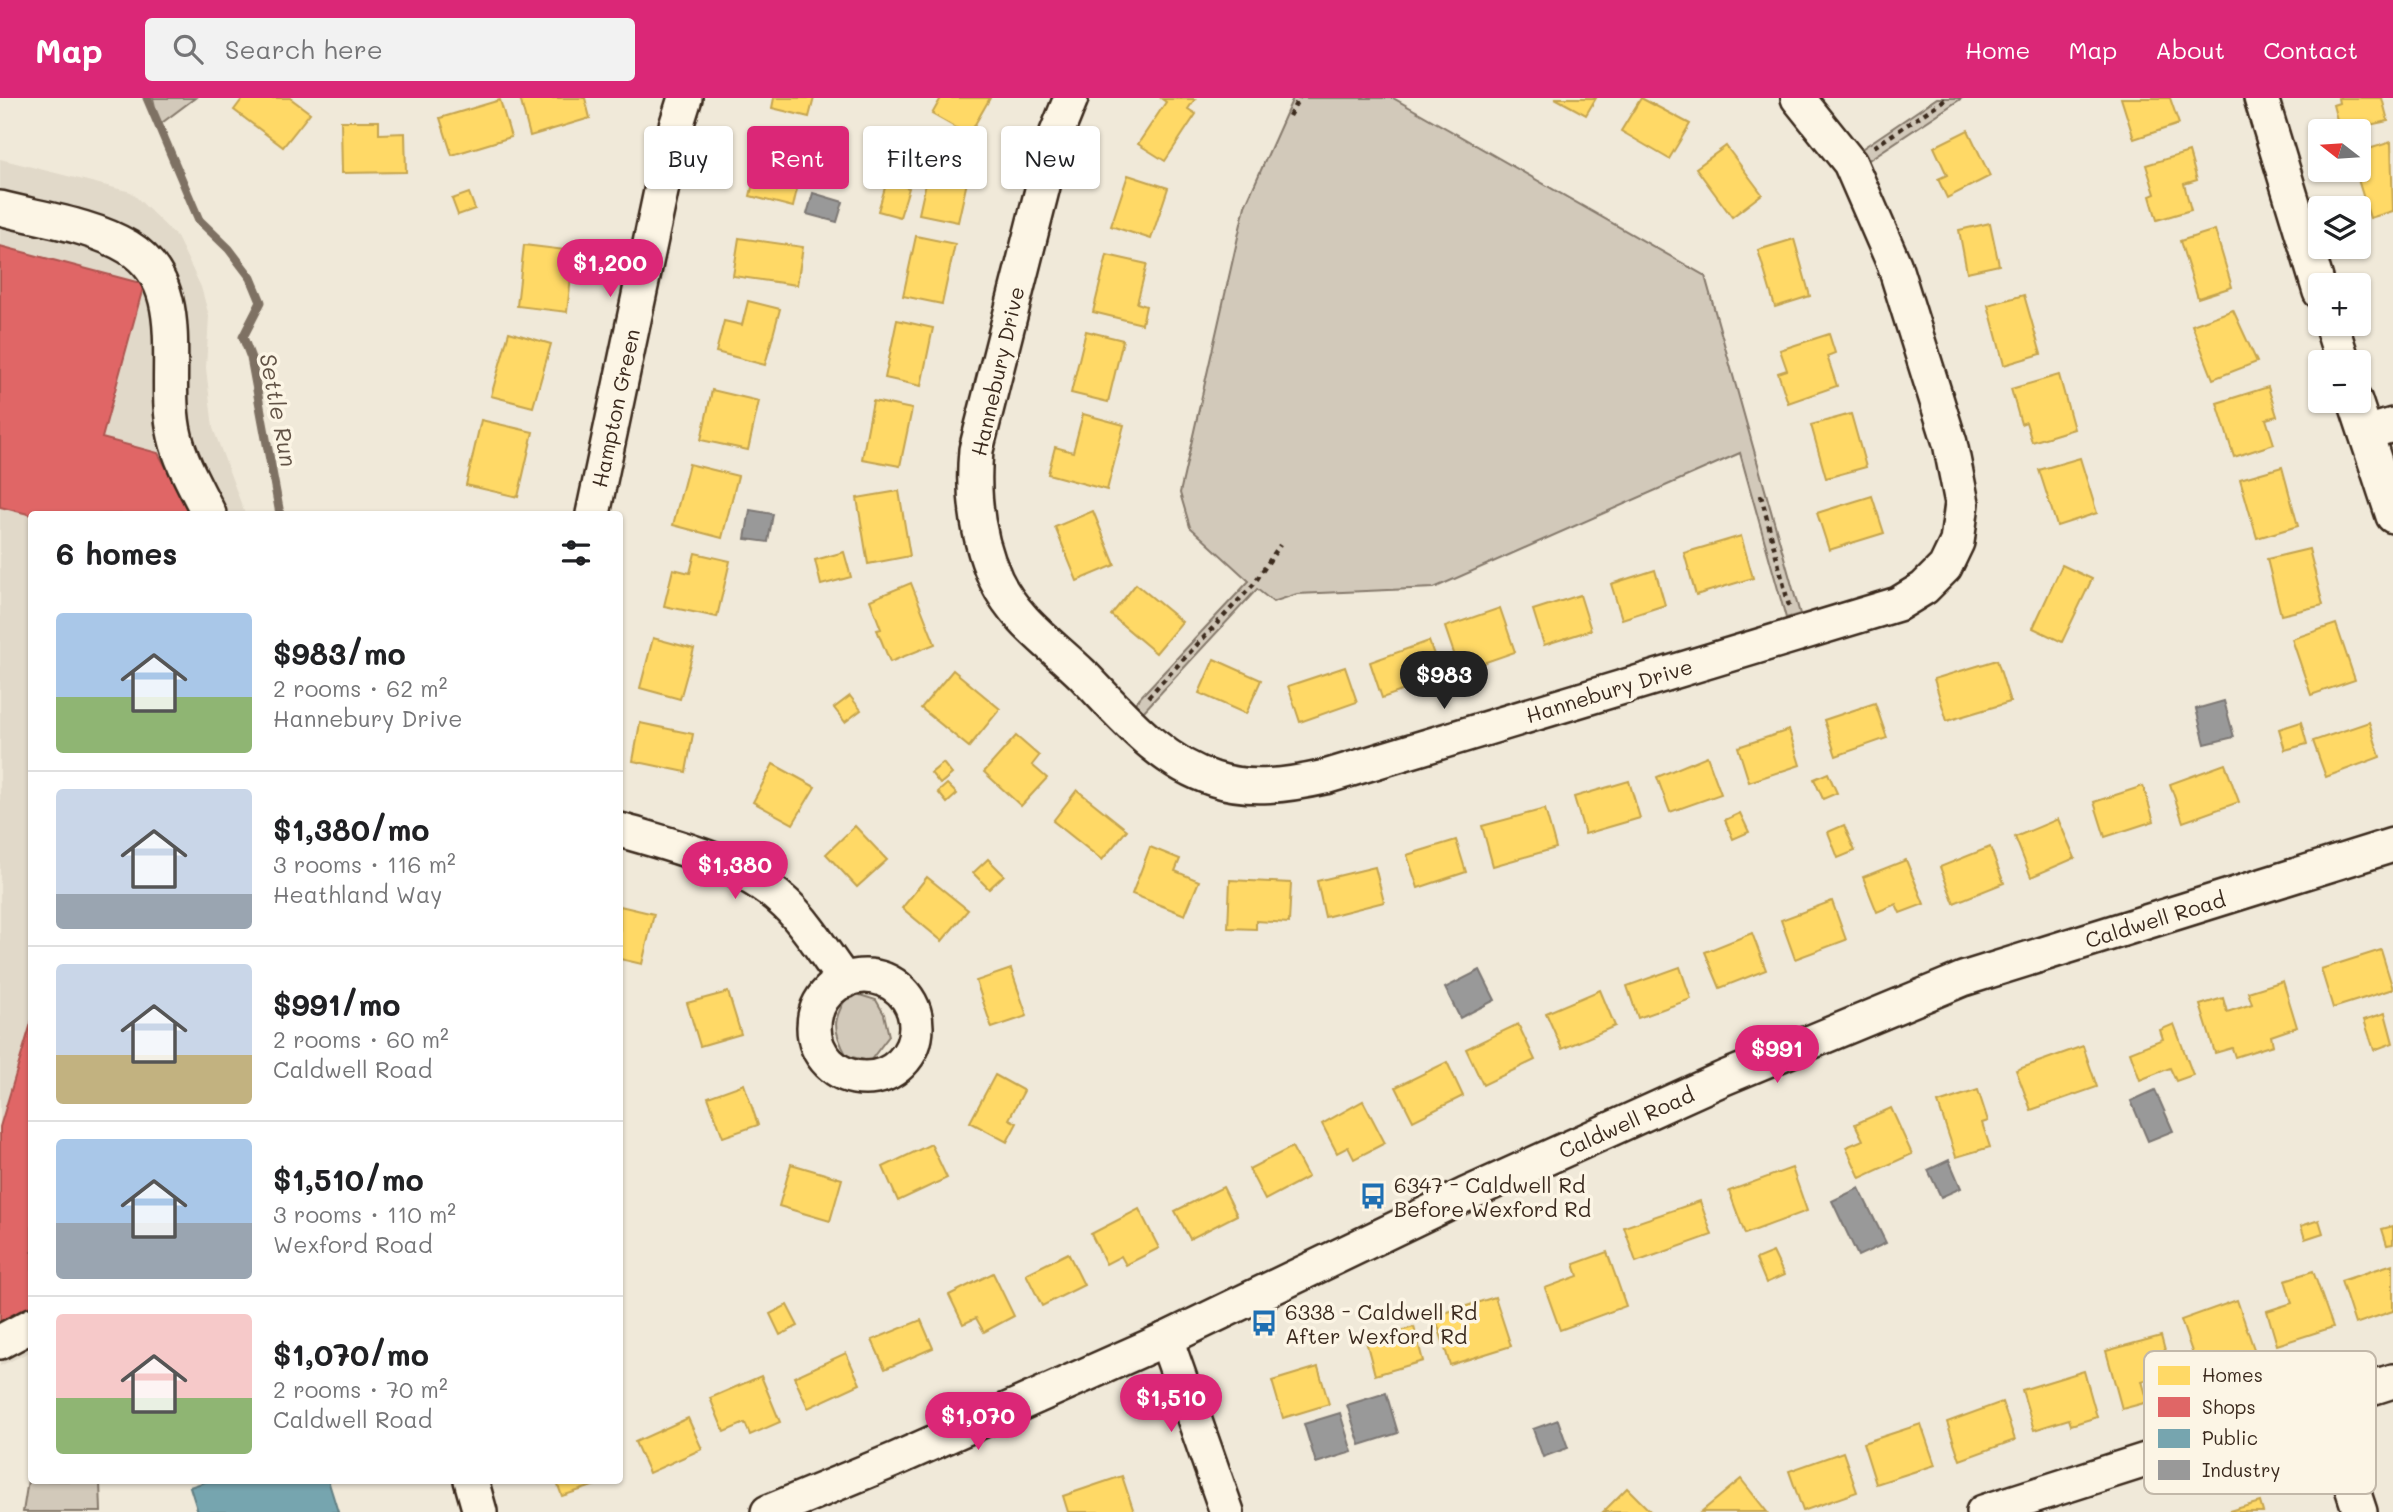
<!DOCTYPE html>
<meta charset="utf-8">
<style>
:root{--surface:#fff;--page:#f2f2f2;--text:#202124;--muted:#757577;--line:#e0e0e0;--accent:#db2777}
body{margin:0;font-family:Mali,sans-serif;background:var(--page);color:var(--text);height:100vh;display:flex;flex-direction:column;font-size:26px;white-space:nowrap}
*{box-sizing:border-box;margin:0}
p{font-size:23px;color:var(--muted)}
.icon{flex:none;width:38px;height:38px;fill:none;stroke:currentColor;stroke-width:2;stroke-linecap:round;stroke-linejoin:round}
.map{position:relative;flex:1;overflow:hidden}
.panel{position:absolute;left:28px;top:413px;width:595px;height:973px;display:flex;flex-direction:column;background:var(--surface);border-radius:7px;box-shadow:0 2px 5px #0004}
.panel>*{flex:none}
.top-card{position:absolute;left:644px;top:28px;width:665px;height:63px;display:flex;gap:14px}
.needle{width:46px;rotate:287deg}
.controls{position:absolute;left:2308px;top:21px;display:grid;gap:14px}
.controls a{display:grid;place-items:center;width:63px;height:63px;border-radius:7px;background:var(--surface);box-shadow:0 2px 5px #0004;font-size:35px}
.price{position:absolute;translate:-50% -60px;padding:0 16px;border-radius:24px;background:var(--accent);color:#fff;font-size:23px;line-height:46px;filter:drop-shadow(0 2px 4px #0008)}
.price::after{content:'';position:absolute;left:50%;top:42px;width:21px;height:16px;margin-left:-10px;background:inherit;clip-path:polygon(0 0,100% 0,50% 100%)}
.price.on{background:#222;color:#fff}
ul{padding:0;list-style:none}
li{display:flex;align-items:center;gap:21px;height:175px;padding:0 28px}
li+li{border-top:2px solid var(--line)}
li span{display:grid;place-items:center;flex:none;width:196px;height:140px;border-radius:7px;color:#555}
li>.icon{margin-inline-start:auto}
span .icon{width:84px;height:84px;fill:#fffc;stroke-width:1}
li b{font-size:30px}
h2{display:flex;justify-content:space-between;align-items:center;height:84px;padding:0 28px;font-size:30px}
.tag{padding:0 24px;border-radius:7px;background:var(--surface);box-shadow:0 2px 5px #0004;font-size:24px;line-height:63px}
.tag.on{background:var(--accent);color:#fff}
header{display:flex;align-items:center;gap:42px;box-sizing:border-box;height:98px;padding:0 35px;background:var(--accent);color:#fff}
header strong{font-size:33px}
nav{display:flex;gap:38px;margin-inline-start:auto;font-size:24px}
.search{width:490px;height:63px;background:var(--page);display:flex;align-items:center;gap:18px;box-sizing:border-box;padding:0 24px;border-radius:7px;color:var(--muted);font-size:26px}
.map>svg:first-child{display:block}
.built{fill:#e1d9c9}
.green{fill:#d2c9ba;stroke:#867a6c;stroke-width:2}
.homes{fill:#ffd966;stroke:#c4a450;stroke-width:2}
.shops{fill:#e06666;stroke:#ae5450;stroke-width:2}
.public{fill:#76a5af;stroke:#648084;stroke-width:2}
.industry{fill:#999;stroke:#7d7874;stroke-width:2}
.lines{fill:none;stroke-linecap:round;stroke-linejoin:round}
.stream{stroke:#7e7163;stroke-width:9}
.minor-casing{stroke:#3b2a1e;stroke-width:38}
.path{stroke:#3b2a1e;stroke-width:4.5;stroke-dasharray:5 5;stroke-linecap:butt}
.minor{stroke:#fcf5e5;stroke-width:33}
.labels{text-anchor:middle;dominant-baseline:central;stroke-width:7;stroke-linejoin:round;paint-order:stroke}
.street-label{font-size:21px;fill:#3b2a1e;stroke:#fcf5e5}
.poi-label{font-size:21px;fill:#3b2a1e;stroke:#fcf5e5;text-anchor:start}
.water-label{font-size:23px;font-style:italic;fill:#625346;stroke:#fcf5e5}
.key{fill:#fcf5e5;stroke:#c2b8a9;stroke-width:2}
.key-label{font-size:19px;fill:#3b2a1e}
</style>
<header>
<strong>Map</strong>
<div class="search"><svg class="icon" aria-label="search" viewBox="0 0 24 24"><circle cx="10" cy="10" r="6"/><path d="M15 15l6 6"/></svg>Search here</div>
<nav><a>Home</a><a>Map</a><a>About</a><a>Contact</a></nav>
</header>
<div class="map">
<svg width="2393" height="1414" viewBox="0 0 2393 1414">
<rect width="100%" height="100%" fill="#f0e9d9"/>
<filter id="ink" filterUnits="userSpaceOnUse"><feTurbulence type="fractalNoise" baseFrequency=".0143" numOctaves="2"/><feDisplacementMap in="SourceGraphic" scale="14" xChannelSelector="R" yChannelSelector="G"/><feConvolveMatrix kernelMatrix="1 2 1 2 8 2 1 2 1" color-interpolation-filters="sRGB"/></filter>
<g filter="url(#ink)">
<polygon class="built" points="0,61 131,94 177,139 201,189 209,218 206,270 213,330 245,416 32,416 32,1253 0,1268"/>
<g class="green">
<polygon points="153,0 195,0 159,27"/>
<polygon points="1293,0 1393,0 1705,178 1800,516 1786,520 1740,355 1434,490 1297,496 1273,504 1257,491 1143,614 1134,606 1249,483 1190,429 1180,395 1245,108"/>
<polygon points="1937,0 1962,0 1867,63 1860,52"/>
<path d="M850 894 876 902 884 916 889 938 870 963 847 958C831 930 833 920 850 894Z"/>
<polygon points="31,1363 32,1382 100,1383 101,1414 23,1414"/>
</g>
<g class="homes">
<polygon points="243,0 290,0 310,15 283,49 234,12"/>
<polygon points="520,0 585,0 590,20 530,38"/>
<polygon points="774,0 814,0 809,19 772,10"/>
<polygon points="941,0 990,0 969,37 932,16"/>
<polygon points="1555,0 1596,0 1586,17"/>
<polygon points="1641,0 1690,26 1669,61 1621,33"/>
<polygon points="2121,0 2170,0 2179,26 2134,41"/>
<polygon points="2338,0 2382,0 2388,23 2340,33 2333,7 2339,5"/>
<polygon points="1162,1 1195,1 1188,11 1196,16 1165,63 1138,46 1166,4"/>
<polygon points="500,2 511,39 452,57 440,20"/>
<polygon points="341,23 379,23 379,36 405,35 406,74 342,75"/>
<polygon points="1968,32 1990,78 1947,100 1938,81 1947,77 1934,49"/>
<polygon points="2391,44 2393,113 2370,120 2355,72 2359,72 2359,54"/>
<polygon points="762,46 805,55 793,109 750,98"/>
<polygon points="1726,48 1762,96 1732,119 1696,70"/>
<polygon points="2189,54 2197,82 2184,86 2191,112 2157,122 2150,98 2155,96 2146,67"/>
<polygon points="932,57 971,66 958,124 919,116"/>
<polygon points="1128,77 1168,90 1151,141 1111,128"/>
<polygon points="887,83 909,90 900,119 878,113"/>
<polygon points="469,95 475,111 458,117 452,101"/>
<polygon points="1990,125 1999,167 1967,174 1959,132"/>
<polygon points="2215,132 2232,189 2198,200 2180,143"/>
<polygon points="916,138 955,146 942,206 903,198"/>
<polygon points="739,140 803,149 797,187 733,178"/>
<polygon points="1794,141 1810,198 1775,209 1758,152"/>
<polygon points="524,147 574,153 567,214 517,208"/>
<polygon points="1107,157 1147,166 1137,205 1146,208 1142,226 1093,214"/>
<polygon points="2024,197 2041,256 2004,267 1988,207"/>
<polygon points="748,203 780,211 765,267 716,254 724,223 742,227"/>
<polygon points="2233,212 2257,264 2213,281 2192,227"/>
<polygon points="897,222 933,230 921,288 885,280"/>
<polygon points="1086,233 1123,242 1108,304 1071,295"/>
<polygon points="509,234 551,246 533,309 491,298"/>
<polygon points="1829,236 1835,255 1827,258 1837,288 1788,305 1778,275 1787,272 1780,252"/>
<polygon points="2059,277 2074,331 2032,344 2026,324 2021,326 2011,291"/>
<polygon points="2268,289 2277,318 2266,321 2274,346 2234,359 2217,305"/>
<polygon points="712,292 759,303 748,352 701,342"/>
<polygon points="873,303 912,311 900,368 862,361"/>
<polygon points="1083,316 1124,327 1107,392 1048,376 1055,349 1073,354"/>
<polygon points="1851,316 1866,369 1826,380 1811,327"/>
<polygon points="481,322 533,334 518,399 466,387"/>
<polygon points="2080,360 2097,415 2057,428 2039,372"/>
<polygon points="689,366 738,378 722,440 673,427"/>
<polygon points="2282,369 2298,428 2257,440 2240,381"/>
<polygon points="899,393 910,458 868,466 857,400"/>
<polygon points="1872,398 1884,435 1829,452 1817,415"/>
<polygon points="1093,413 1115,467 1077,483 1055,429"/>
<polygon points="1741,438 1753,480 1696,497 1684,455"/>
<polygon points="2309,451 2323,507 2281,517 2267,461"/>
<polygon points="844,454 851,479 821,487 815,462"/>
<polygon points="695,455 730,463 717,519 664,508 673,471 690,475"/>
<polygon points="2062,467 2092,481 2062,544 2033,530"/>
<polygon points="1655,472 1665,507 1622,521 1611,486"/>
<polygon points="911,485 935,546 890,564 877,532 881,531 870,502"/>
<polygon points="1136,486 1182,524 1156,555 1111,517"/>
<polygon points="1580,497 1591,532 1544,547 1533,512"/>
<polygon points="1500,510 1515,554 1460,573 1445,529"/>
<polygon points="2336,526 2355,582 2311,597 2292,541"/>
<polygon points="653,540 694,551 680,601 640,590"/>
<polygon points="1429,543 1442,579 1382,600 1370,564"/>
<polygon points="1214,561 1261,582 1246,616 1199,595"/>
<polygon points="1997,562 2010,604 1947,623 1934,581"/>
<polygon points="1345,569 1357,604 1300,624 1288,588"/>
<polygon points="953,572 1000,611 969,649 921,610"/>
<polygon points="850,598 861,612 845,624 834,610"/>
<polygon points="1875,605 1887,640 1836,658 1824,622"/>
<polygon points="2301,624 2307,646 2285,652 2279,631"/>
<polygon points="2369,624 2380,659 2326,679 2313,643"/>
<polygon points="640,625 693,636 686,674 633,663"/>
<polygon points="1789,632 1800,667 1749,684 1738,649"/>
<polygon points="1016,638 1039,658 1032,667 1047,680 1021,708 984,674"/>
<polygon points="1707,658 1721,696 1670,714 1657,679"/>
<polygon points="943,665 952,676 940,686 931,675"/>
<polygon points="773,666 815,689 793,726 753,704"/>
<polygon points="2225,666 2239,704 2183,724 2170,686"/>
<polygon points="1828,675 1837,695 1823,701 1814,681"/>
<polygon points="1629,683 1640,720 1585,736 1574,699"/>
<polygon points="947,686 957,696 947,705 938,694"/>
<polygon points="2143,688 2154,723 2105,739 2094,704"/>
<polygon points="1077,692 1127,732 1102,762 1053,723"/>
<polygon points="1545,711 1556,750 1493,768 1482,728"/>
<polygon points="1740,715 1749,734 1733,741 1725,722"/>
<polygon points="2058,721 2075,760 2031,779 2015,739"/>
<polygon points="1844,727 1855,753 1838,760 1828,734"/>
<polygon points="855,728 887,762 857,789 826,756"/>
<polygon points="1456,742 1466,774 1418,790 1407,757"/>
<polygon points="1150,749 1180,761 1175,773 1199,783 1185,817 1132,796"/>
<polygon points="1990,749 2004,785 1954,805 1940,769"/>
<polygon points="988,761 1004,777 989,791 973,775"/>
<polygon points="1906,762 1924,806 1900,815 1896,806 1877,814 1863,779"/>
<polygon points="1375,769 1384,804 1325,819 1317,783"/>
<polygon points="927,779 968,812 942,843 902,810"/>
<polygon points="1230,782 1291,785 1289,825 1256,823 1256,831 1228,830"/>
<polygon points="1832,803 1846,842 1795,861 1781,822"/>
<polygon points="620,808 654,816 642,866 620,861"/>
<polygon points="1752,835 1766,872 1720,890 1705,854"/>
<polygon points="2381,852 2393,891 2333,910 2321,871"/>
<polygon points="1680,869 1691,901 1638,920 1627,888"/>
<polygon points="1011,871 1027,918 992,930 976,883"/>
<polygon points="2283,883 2297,929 2271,938 2273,947 2235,959 2232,950 2215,955 2200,907 2223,900 2227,914 2252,906 2248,894"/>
<polygon points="1600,892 1615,928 1562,951 1546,915"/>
<polygon points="728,894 741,936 700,948 687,905"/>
<polygon points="2385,915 2393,945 2374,952 2364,922"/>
<polygon points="1518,926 1535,962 1483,987 1466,951"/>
<polygon points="2174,926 2193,977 2176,983 2170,970 2140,982 2130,954 2163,941 2160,932"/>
<polygon points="2083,948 2097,989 2031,1012 2016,972"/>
<polygon points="1447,964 1463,998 1413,1023 1396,989"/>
<polygon points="995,977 1024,993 1009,1021 1017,1025 1007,1044 970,1024"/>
<polygon points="744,986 758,1027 723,1039 708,999"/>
<polygon points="1978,992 1988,1023 1982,1025 1990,1049 1956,1059 1938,1005"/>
<polygon points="1363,1003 1385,1045 1354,1061 1348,1049 1337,1055 1322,1026"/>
<polygon points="1891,1010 1912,1056 1860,1080 1846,1049 1863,1042 1855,1026"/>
<polygon points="931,1046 947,1080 898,1103 883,1069"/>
<polygon points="1292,1049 1308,1079 1265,1102 1249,1071"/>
<polygon points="791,1066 842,1081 830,1123 779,1108"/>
<polygon points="1792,1070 1807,1113 1745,1136 1729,1093"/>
<polygon points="1223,1089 1237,1117 1190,1141 1175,1113"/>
<polygon points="1700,1103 1712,1137 1636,1164 1624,1129"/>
<polygon points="1139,1111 1159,1150 1126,1167 1121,1158 1106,1166 1091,1136"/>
<polygon points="2319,1122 2323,1135 2305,1141 2301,1128"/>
<polygon points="2393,1128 2393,1146 2387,1147 2382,1131"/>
<polygon points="1607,1154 1626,1208 1560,1232 1545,1190 1578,1178 1574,1166"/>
<polygon points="1773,1154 1784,1177 1766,1185 1756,1161"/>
<polygon points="1068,1155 1084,1187 1042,1208 1026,1176"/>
<polygon points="2393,1166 2393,1213 2355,1226 2341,1183"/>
<polygon points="2313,1173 2333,1229 2277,1247 2267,1213 2292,1205 2285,1182"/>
<polygon points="993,1175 1014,1218 984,1234 976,1220 963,1226 949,1197"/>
<polygon points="1495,1199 1511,1248 1450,1267 1435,1218"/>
<polygon points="2237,1202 2255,1254 2199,1274 2181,1222"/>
<polygon points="787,1207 798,1228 780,1237 770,1216"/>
<polygon points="921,1222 933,1250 885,1271 872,1242"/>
<polygon points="1414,1229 1423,1263 1375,1277 1366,1243"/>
<polygon points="2161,1238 2171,1275 2142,1283 2148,1304 2122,1311 2106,1253"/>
<polygon points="846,1255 860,1286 808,1310 794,1279"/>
<polygon points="1318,1269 1329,1306 1283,1320 1272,1283"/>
<polygon points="2084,1273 2097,1319 2071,1327 2069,1321 2034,1332 2022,1292"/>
<polygon points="761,1278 780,1324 750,1337 745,1325 724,1334 710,1300"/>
<polygon points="2002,1304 2015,1342 1960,1362 1947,1324"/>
<polygon points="688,1320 702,1351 649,1375 635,1344"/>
<polygon points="1921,1326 1935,1367 1876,1386 1863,1345"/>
<polygon points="1843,1354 1857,1394 1803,1413 1789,1373"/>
<polygon points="1122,1378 1134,1414 1068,1414 1063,1398"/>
<polygon points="1741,1381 1767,1414 1701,1414"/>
<polygon points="556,1382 611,1382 562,1398"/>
<polygon points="1627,1390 1651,1414 1603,1414"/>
<polygon points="2260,1404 2263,1414 2229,1414 2229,1413"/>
</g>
<g class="shops">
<polygon points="0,148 144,186 102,340 158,355 192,416 32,417 0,409"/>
<polygon points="32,922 32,1207 0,1223 0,1029"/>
</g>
<polygon class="public" points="211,1382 328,1382 338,1414 198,1414 190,1389"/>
<g class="industry">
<polygon points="813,95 843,104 837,124 807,116"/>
<polygon points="750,412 773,416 768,444 745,441"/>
<polygon points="2224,603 2234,639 2205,646 2196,611"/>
<polygon points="1480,872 1495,902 1460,920 1445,890"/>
<polygon points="2155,992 2173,1033 2148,1043 2131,1003"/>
<polygon points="1949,1062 1961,1090 1941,1099 1928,1072"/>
<polygon points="1859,1090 1886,1145 1858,1158 1832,1103"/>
<polygon points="1386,1295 1398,1335 1360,1347 1347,1307"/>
<polygon points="1340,1315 1352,1354 1316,1365 1304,1326"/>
<polygon points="1558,1322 1568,1350 1543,1359 1533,1331"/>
</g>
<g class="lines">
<polyline class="stream" points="147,0 199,122 229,151 251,180 261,204 243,239 251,260 280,416"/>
<g class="minor-casing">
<g id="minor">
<path d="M1071 0 1056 37 976 352C972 397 977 441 996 482 1015 522 1051 546 1082 576 1121 616 1159 664 1214 681 1250 693 1289 687 1325 679L1898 506 1924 490 1945 469 1957 444 1962 405 1950 345 1894 166 1850 65 1798 0"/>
<polyline points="2261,0 2320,194"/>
<path d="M0 110C42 121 91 127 128 149 193 188 160 276 175 338 181 365 197 391 209 416"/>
<polyline points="2331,226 2343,264"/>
<polyline points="2355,303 2393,418"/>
<polyline points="2366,335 2393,327"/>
<polyline points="593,416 672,41 685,0"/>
<path d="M620 732C677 749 741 763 786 806 808 827 826 858 845 883"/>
<circle cx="865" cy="929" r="51"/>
<polyline points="1166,1241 1227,1414"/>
<polyline points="0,1244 32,1227"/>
<polyline points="2324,1305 2360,1414"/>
<polyline points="471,1382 480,1414"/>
<polyline points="768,1414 894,1362 1166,1241 1465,1097 1724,980 1963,881 2393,747"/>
<polyline points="1983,1414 2393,1283"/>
</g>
</g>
<g class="path">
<polyline points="1289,18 1299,0"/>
<polyline points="1874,49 1947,0"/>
<polyline points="1761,397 1789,508"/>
<polyline points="1148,599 1253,487 1280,447"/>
</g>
<use href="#minor" class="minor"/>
</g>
</g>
<defs>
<g id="bus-bare" transform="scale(2.1)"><path d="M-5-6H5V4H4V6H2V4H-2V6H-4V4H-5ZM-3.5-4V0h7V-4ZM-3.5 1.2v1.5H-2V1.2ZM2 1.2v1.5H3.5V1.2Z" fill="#1f6fb2" stroke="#fcf5e5" stroke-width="2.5" paint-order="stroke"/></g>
</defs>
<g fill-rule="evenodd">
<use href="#bus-bare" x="1373" y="1098"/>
<use href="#bus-bare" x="1264" y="1225"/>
</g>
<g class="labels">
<g class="street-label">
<text transform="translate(997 273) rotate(-77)">Hannebury Drive</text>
<text transform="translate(615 310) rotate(-78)">Hampton Green</text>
<text transform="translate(1609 592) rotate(-17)">Hannebury Drive</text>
<text transform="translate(2155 821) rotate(-17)">Caldwell Road</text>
<text transform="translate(1626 1024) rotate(-24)">Caldwell Road</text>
</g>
<g class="poi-label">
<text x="1394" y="1086">6347 - Caldwell Rd<tspan x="1394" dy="24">Before Wexford Rd</tspan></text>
<text x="1285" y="1213">6338 - Caldwell Rd<tspan x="1285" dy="24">After Wexford Rd</tspan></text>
</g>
<g class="water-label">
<text transform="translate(279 312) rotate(79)">Settle Run</text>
</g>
</g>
<rect x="2144" y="1253" width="232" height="143" rx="10" class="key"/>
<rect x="2158" y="1268" width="32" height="19" fill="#ffd966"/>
<rect x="2158" y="1299" width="32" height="20" fill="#e06666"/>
<rect x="2158" y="1331" width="32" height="19" fill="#76a5af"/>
<rect x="2158" y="1362" width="32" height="20" fill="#999"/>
<g class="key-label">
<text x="2202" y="1284">Homes</text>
<text x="2202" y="1316">Shops</text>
<text x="2202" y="1347">Public</text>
<text x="2202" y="1379">Industry</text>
</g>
</svg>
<div class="controls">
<a><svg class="needle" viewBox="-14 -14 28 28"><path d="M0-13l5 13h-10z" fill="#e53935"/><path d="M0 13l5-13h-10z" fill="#757577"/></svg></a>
<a><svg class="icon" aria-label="layers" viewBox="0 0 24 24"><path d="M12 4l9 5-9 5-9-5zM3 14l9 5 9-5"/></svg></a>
<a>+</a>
<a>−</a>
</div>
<b class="price" style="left:610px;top:201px">$1,200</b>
<b class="price on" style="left:1444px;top:613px">$983</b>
<b class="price" style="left:735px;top:803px">$1,380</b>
<b class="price" style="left:1777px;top:987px">$991</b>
<b class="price" style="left:1171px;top:1336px">$1,510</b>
<b class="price" style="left:978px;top:1354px">$1,070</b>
<div class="top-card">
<a class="tag">Buy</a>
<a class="tag on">Rent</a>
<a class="tag">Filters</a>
<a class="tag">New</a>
</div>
<section class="panel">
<h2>6 homes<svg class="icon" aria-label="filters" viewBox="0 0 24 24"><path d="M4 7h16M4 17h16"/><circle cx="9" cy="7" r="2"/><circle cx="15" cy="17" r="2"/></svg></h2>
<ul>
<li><span style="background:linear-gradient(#a9c7e8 60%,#8fb573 0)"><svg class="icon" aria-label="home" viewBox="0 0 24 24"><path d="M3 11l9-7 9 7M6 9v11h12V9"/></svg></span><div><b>$983/mo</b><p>2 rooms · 62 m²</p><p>Hannebury Drive</p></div></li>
<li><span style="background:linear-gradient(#c9d6e8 75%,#9aa5b1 0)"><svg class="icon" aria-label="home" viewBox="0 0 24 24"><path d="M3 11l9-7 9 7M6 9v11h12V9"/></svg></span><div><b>$1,380/mo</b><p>3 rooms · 116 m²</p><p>Heathland Way</p></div></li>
<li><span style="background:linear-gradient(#c9d6e8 65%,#c2b280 0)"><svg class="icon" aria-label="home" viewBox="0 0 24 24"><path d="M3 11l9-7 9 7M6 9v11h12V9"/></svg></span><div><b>$991/mo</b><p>2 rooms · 60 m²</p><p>Caldwell Road</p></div></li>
<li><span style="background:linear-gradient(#a9c7e8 60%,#9aa5b1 0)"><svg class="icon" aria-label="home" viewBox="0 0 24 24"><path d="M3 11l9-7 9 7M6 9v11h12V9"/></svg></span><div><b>$1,510/mo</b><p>3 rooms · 110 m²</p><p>Wexford Road</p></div></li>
<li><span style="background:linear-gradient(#f6c9c9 60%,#8fb573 0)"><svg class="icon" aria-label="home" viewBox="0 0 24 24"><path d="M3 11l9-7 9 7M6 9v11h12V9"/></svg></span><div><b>$1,070/mo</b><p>2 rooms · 70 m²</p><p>Caldwell Road</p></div></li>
</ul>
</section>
</div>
